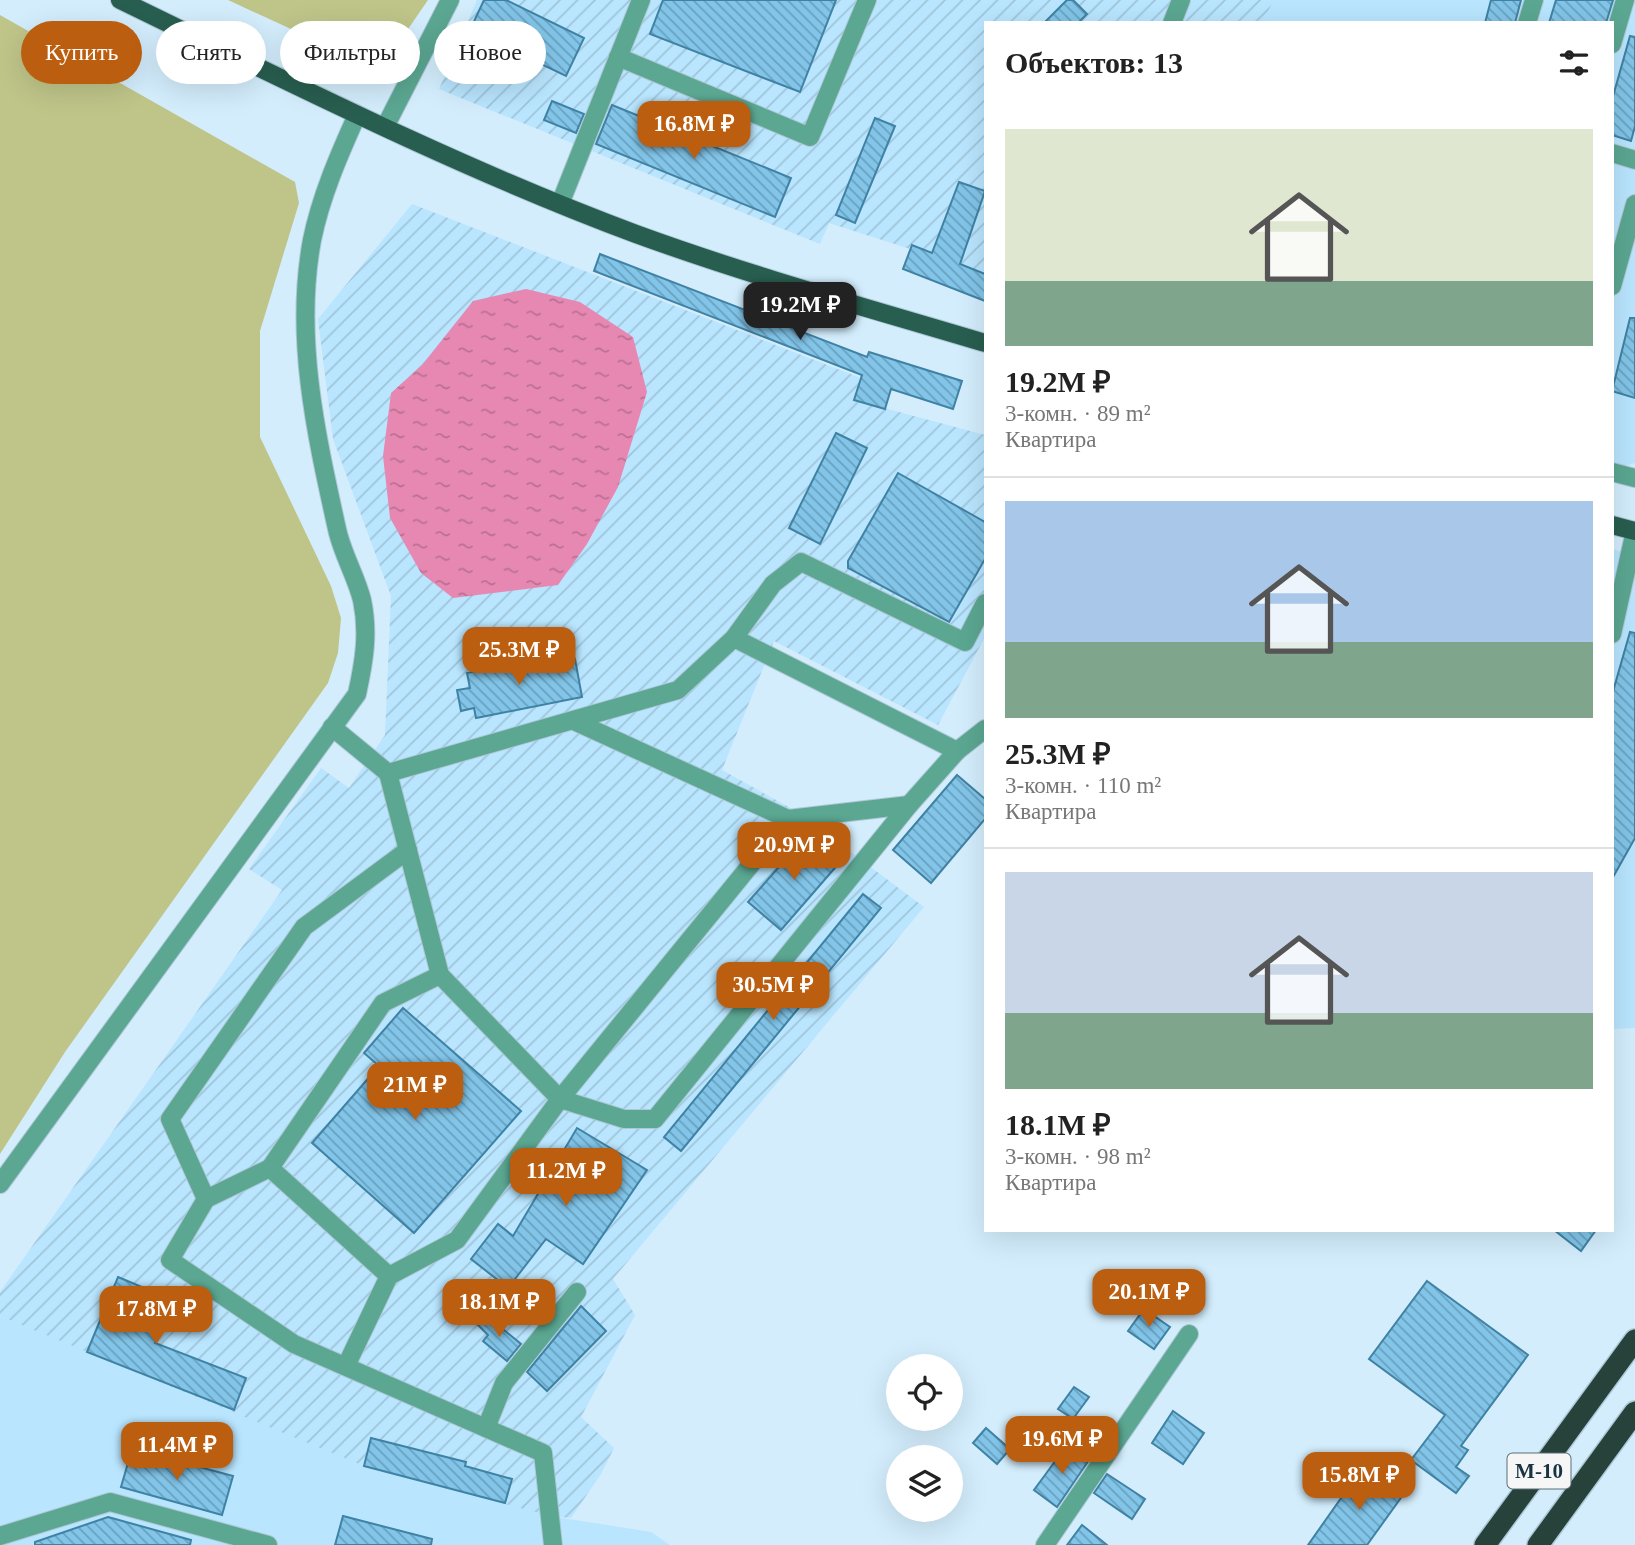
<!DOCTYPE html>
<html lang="ru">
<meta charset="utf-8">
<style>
:root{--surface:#fff;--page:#f6f6f6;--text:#222;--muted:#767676;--line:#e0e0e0;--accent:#bc5e0f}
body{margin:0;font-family:"Times New Roman",serif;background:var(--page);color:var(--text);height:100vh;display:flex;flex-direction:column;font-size:26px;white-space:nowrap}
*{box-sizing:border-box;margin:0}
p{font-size:23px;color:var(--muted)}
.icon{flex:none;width:38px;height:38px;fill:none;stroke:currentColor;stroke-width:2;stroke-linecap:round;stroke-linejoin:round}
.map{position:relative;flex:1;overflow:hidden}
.drawer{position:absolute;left:984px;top:21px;width:630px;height:1211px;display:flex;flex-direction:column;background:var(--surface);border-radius:0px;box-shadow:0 7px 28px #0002}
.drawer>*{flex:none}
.banner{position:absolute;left:21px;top:21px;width:665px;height:63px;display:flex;gap:14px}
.fabs{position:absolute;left:886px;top:1354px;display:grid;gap:14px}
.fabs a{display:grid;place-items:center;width:77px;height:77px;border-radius:50%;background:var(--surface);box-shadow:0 7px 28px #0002;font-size:35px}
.price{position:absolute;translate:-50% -60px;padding:0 16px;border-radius:14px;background:var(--accent);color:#fff;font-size:23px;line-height:46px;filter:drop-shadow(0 2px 4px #0008)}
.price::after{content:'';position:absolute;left:50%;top:42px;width:21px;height:16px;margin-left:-10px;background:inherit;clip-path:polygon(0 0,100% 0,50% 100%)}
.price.selected{background:#222;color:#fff}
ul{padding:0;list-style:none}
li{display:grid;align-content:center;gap:14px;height:371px;padding:0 21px}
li+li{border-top:2px solid var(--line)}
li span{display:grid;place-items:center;height:217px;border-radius:0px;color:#555}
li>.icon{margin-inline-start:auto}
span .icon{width:126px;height:126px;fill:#fffc;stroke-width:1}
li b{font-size:30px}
h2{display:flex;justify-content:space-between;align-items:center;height:84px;padding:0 21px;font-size:30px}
.pill{padding:0 24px;border-radius:32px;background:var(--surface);box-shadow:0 7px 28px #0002;font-size:24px;line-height:63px}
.pill.selected{background:var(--accent);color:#fff}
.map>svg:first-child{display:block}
.built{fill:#b9e5fe}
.industrial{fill:url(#industrial-furrows)}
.green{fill:#bfc589}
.water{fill:url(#water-ripples)}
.building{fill:url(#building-back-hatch);stroke:#3f82a3;stroke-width:2}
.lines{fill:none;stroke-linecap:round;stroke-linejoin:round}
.minor-casing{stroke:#aec8d7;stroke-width:20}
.major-casing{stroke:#aec8d7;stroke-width:20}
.highway-casing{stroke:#aec8d7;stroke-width:24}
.minor{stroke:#5ba791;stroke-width:18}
.major{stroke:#285e4f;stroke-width:18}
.highway{stroke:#27423a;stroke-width:21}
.labels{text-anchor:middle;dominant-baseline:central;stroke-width:5;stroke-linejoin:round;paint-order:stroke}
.shield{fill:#f6f6f6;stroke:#5b6e78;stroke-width:2}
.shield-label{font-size:21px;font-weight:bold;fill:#183442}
</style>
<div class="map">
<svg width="1635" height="1545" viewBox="0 0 1635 1545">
<defs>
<pattern id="industrial-furrows" width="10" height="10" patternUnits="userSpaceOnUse" patternTransform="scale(1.75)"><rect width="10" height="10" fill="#b9e5fe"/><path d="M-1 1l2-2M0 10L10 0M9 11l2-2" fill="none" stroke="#9ec5db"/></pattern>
<pattern id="water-ripples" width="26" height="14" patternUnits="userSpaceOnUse" patternTransform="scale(1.75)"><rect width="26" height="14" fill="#e788b2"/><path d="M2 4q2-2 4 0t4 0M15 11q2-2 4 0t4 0" fill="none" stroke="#ba7092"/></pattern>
<pattern id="building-back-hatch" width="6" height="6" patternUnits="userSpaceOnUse" patternTransform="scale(1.75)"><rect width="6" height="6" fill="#82c5e9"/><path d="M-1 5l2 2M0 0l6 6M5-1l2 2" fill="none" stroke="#69a1be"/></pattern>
</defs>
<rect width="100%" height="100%" fill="#d3edfc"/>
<g class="built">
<polygon points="1274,0 1635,0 1635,463 1612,470 1612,23 1262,23"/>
<polygon points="1612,549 1635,555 1635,1028 1612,1029"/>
<polygon points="0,1316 234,1410 459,1490 550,1516 651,1532 670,1545 0,1545"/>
</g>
<g class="industrial">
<polygon points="477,0 1274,0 1262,23 985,23 985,273 829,223 820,244 439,89"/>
<polygon points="412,204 861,378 854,400 985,435 985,637 938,725 774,641 722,770 796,811 924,907 613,1279 635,1315 581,1417 614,1448 601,1474 571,1518 550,1516 364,1466 0,1316 0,1292 282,890 249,869 321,768 349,788 385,735 391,596 333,439 318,319"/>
</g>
<g class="green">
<polygon points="228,0 428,0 380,70"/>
<polygon points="0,15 295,182 299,203 260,331 260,437 331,586 341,618 338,653 328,683 65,1052 0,1154"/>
</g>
<polygon class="water" points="526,289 580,302 633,337 647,392 618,487 587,544 558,585 453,598 421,573 390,518 383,456 391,393 422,365 473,301"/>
<g class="building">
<polygon points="484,0 506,0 584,38 566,76 470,30"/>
<polygon points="663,0 836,0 800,92 650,34"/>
<polygon points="1067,0 1073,0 1087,14 1078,23 1044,23"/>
<polygon points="1491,0 1521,0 1515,23 1485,23"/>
<polygon points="1556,0 1613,0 1606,23 1549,23"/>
<polygon points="1630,36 1635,37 1635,126 1631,141 1612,135 1612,100"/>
<polygon points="552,101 584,114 576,133 544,120"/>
<polygon points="612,105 791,178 775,217 596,144"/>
<polygon points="875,118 895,126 855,223 836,215"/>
<polygon points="959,182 985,191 960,264 985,274 985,301 903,269 912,245 932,253"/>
<polygon points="600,254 867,357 869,352 962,381 953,409 891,389 885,409 854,400 862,375 594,271"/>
<polygon points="1630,318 1635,318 1635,398 1612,391"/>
<polygon points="836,433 867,448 820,544 789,528"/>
<polygon points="898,473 985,522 985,559 949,622 848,568 848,561"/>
<polygon points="1630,632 1635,633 1635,838 1612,879 1612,695"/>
<polygon points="518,656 521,670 575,659 582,697 476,718 474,708 461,711 457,690 470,688 467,673 498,667 497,660"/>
<polygon points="957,775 985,799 985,819 931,883 893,850"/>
<polygon points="808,834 840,862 781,930 748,902"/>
<polygon points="863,894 881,908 681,1151 664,1137"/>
<polygon points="403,1008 521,1111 414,1233 312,1143 379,1066 364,1053"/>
<polygon points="577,1128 647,1170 583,1264 546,1239 508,1288 471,1259 498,1224 513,1236"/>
<polygon points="1554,1230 1596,1230 1581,1251"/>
<polygon points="118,1277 173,1300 155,1343 246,1378 234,1410 87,1352"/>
<polygon points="1427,1281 1528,1355 1461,1446 1468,1450 1456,1467 1469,1476 1456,1493 1411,1460 1445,1415 1369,1359"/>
<polygon points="581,1306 606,1331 547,1391 527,1372"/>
<polygon points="1144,1309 1170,1327 1154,1349 1128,1331"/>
<polygon points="487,1316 521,1344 507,1361 483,1341 488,1335 478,1325"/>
<polygon points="1074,1387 1089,1397 1073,1419 1058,1409"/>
<polygon points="1173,1411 1204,1433 1183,1464 1152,1443"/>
<polygon points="986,1428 1010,1449 997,1464 973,1443"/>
<polygon points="371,1438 466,1462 465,1466 512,1479 505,1503 364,1466"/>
<polygon points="1067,1445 1089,1460 1057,1507 1034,1490"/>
<polygon points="132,1449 233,1476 222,1515 121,1487"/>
<polygon points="1363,1467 1403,1495 1367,1545 1308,1545"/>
<polygon points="1107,1474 1145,1499 1132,1519 1094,1493"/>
<polygon points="343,1516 432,1539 431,1545 335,1545"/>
<polygon points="108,1517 191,1540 190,1545 35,1545 35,1542"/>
<polygon points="1082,1525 1107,1545 1067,1545"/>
</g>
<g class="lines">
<g class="minor-casing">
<g id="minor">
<polyline points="1172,23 1181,0"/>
<polyline points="1527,23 1534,0"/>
<polyline points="1612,44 1625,0"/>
<polyline points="618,57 810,137 867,0"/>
<polyline points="385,127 450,0"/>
<polyline points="1612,153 1635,160"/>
<polyline points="560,204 641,0"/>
<polyline points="1612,286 1635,204"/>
<polyline points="1612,472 1635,478"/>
<polyline points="1612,634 1635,531"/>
<polyline points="734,638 957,751"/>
<polyline points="574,721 788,819 909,805"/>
<polyline points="332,727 388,773 678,690 734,638 773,584 801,562 965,642 985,603"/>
<polyline points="388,773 440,975 560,1099 624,1119 655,1119 909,805 957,751 985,729"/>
<polyline points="408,850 304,927 170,1119 206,1199 170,1260 294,1344 543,1453 553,1545"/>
<path d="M0 1184 357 694C364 662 369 633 362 600 356 576 342 553 337 529 316 434 294 337 312 240 321 196 339 155 357 115"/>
<polyline points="206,1199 270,1168"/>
<polyline points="389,1276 270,1168 383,1003 440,975"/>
<polyline points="346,1366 389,1276 457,1240 560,1099 788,819"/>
<polyline points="486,1428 504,1383 577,1292"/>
<polyline points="0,1536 110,1502 268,1545"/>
<polyline points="1045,1545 1189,1334"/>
</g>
</g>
<g class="major-casing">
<g id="major">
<path d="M120 0C289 82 459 168 636 234 751 276 868 308 985 343"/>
<polyline points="1612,525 1635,531"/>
</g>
</g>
<g class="highway-casing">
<g id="highway">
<polyline points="1485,1545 1635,1340"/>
<polyline points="1538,1545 1635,1412"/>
</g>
</g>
<use href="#minor" class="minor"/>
<use href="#major" class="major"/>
<use href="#highway" class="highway"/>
</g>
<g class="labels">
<rect class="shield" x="1507.5" y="1453.5" width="63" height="35" rx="5"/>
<g class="shield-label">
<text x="1539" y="1471">М-10</text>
</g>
</g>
</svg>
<div class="fabs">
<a><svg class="icon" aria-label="locate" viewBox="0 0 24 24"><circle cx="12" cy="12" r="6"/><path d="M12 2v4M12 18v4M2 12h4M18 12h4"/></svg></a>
<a><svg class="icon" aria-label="layers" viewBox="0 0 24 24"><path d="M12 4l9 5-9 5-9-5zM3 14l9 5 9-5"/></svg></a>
</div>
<b class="price" style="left:694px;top:161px">16.8M ₽</b>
<b class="price selected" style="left:800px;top:342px">19.2M ₽</b>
<b class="price" style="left:519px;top:687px">25.3M ₽</b>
<b class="price" style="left:794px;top:882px">20.9M ₽</b>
<b class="price" style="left:773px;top:1022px">30.5M ₽</b>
<b class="price" style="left:415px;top:1122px">21M ₽</b>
<b class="price" style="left:566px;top:1208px">11.2M ₽</b>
<b class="price" style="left:1149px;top:1329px">20.1M ₽</b>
<b class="price" style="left:499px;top:1339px">18.1M ₽</b>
<b class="price" style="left:156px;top:1346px">17.8M ₽</b>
<b class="price" style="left:1062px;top:1476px">19.6M ₽</b>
<b class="price" style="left:177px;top:1482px">11.4M ₽</b>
<b class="price" style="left:1359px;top:1512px">15.8M ₽</b>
<div class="banner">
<a class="pill selected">Купить</a>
<a class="pill">Снять</a>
<a class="pill">Фильтры</a>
<a class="pill">Новое</a>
</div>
<section class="drawer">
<h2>Объектов: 13<svg class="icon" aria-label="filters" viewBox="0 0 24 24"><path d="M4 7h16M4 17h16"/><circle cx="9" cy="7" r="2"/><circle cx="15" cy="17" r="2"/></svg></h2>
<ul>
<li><span style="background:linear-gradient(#dfe7d0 70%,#7fa58c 0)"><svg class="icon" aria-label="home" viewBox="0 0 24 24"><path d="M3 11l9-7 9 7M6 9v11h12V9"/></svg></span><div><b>19.2M ₽</b><p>3-комн. · 89 m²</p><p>Квартира</p></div></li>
<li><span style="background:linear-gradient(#a9c7e8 65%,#7fa58c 0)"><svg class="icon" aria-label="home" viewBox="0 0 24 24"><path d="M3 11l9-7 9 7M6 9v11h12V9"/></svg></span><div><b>25.3M ₽</b><p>3-комн. · 110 m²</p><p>Квартира</p></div></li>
<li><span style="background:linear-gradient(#c9d6e8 65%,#7fa58c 0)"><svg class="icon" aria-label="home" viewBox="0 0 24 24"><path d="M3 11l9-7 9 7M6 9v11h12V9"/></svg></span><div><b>18.1M ₽</b><p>3-комн. · 98 m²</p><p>Квартира</p></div></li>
</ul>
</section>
</div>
